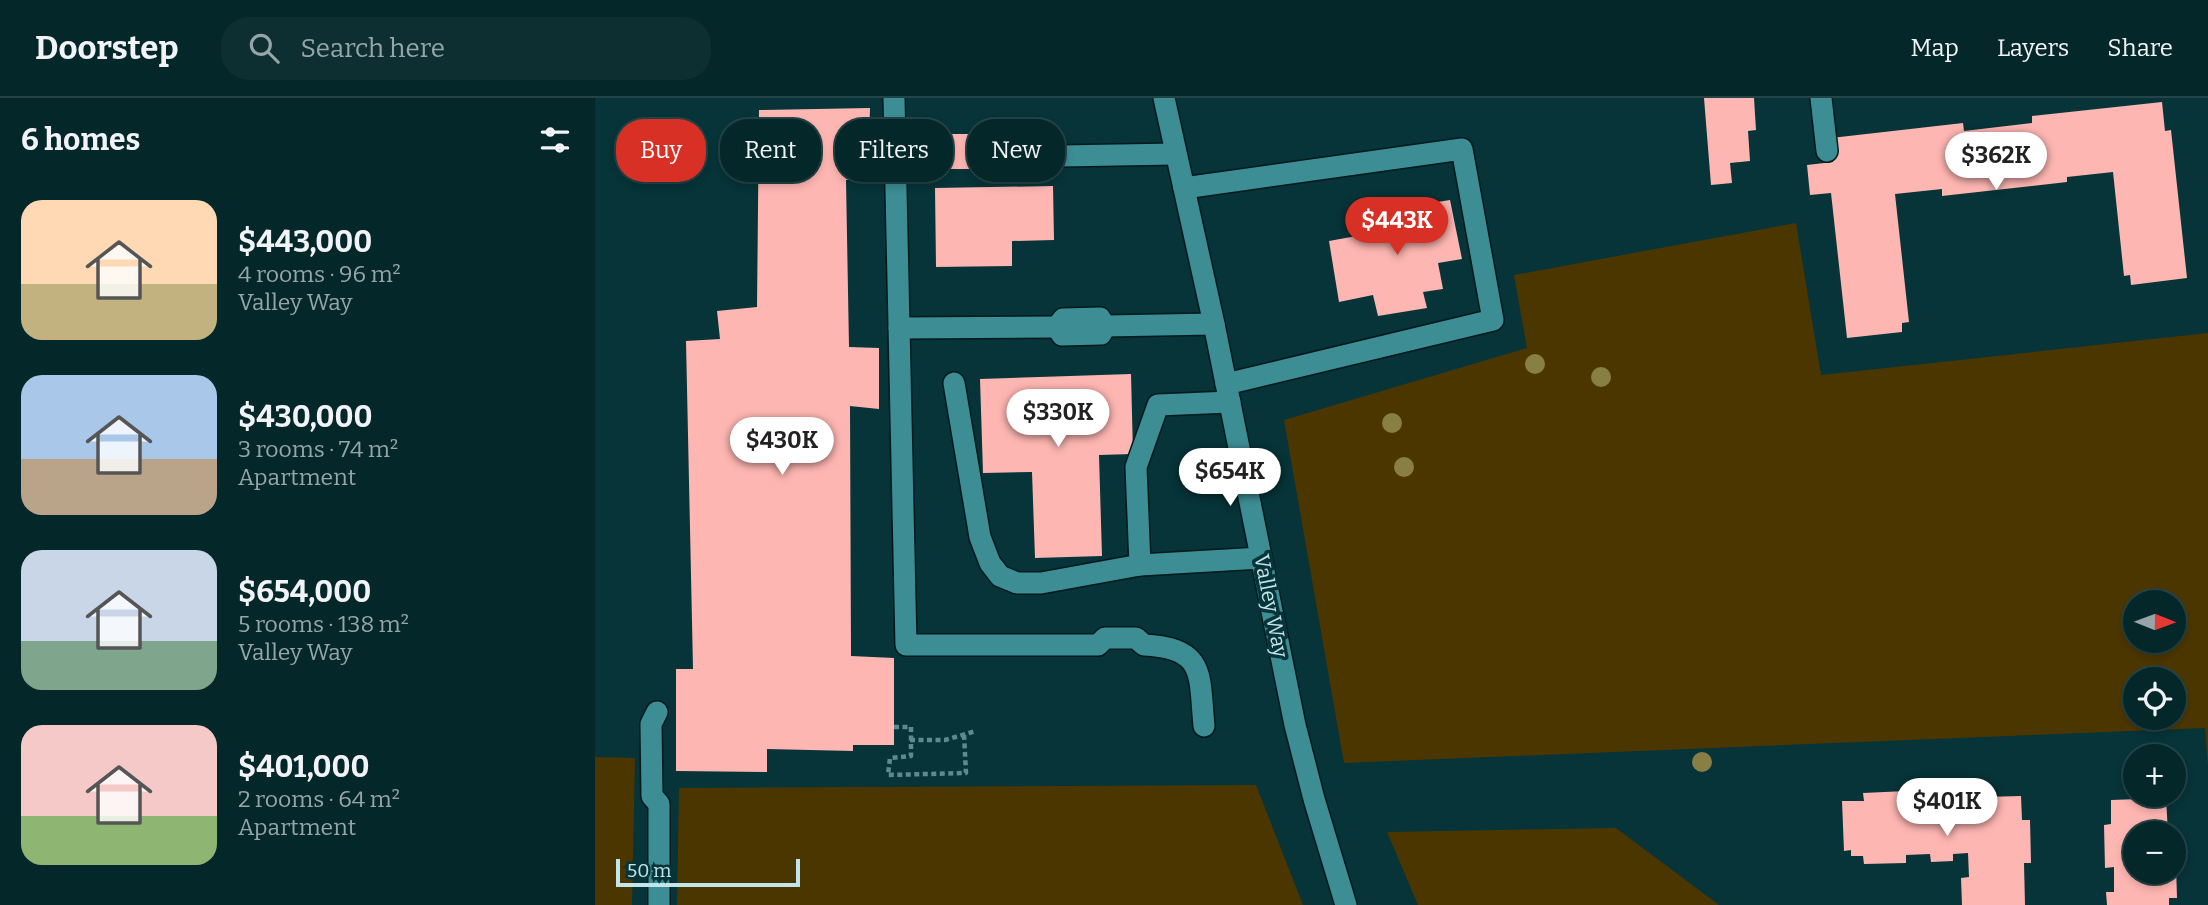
<!DOCTYPE html>
<meta charset="utf-8">
<style>
:root{--surface:#04272a;--page:#0d2f32;--text:#f1f3f6;--muted:#97a5a8;--line:#254447;--accent:#d93025}
body{margin:0;font-family:Bitter,serif;background:var(--page);color:var(--text);height:100vh;display:flex;flex-direction:column;font-size:26px;white-space:nowrap}
*{box-sizing:border-box;margin:0}
p{font-size:23px;color:var(--muted)}
.icon{flex:none;width:38px;height:38px;fill:none;stroke:currentColor;stroke-width:2;stroke-linecap:round;stroke-linejoin:round}
.map{position:relative;flex:1;overflow:hidden}
.details{display:flex;flex-direction:column;background:var(--surface);width:595px}
.details>*{flex:none}
.top-card{position:absolute;left:21px;top:21px;width:665px;height:63px;display:flex;gap:14px}
.needle{width:46px;rotate:91deg}
.fabs{position:absolute;left:1528px;top:492px;display:grid;gap:14px}
.fabs a{display:grid;place-items:center;width:63px;height:63px;border-radius:50%;background:var(--surface);box-shadow:0 4px 10px #0003,0 0 0 2px var(--line);font-size:35px}
.scale{position:absolute;left:21px;bottom:18px;width:184px;box-sizing:border-box;padding-left:7px;border:4px solid #c1e6e9;border-top:0;font-size:19px;line-height:24px;white-space:nowrap;color:#c1e6e9;-webkit-text-stroke:5px #063438;paint-order:stroke}
.price{position:absolute;translate:-50% -60px;padding:0 16px;border-radius:24px;background:#fff;color:#222;font-size:23px;line-height:46px;filter:drop-shadow(0 2px 4px #0008)}
.price::after{content:'';position:absolute;left:50%;top:42px;width:21px;height:16px;margin-left:-10px;background:inherit;clip-path:polygon(0 0,100% 0,50% 100%)}
.price.on{background:var(--accent);color:#fff}
ul{padding:0;list-style:none}
li{display:flex;align-items:center;gap:21px;height:175px;padding:0 21px}
li span{display:grid;place-items:center;flex:none;width:196px;height:140px;border-radius:21px;color:#555}
li>.icon{margin-inline-start:auto}
span .icon{width:84px;height:84px;fill:#fffc;stroke-width:1}
li b{font-size:30px}
h2{display:flex;justify-content:space-between;align-items:center;height:84px;padding:0 21px;font-size:30px}
.tag{padding:0 24px;border-radius:28px;background:var(--surface);box-shadow:0 4px 10px #0003,0 0 0 2px var(--line);font-size:24px;line-height:63px}
.tag.on{background:var(--accent);color:#fff}
header{display:flex;align-items:center;gap:42px;box-sizing:border-box;height:98px;padding:0 35px;background:var(--surface);border-bottom:2px solid var(--line)}
header strong{font-size:33px}
nav{display:flex;gap:38px;margin-inline-start:auto;font-size:24px}
.search{width:490px;height:63px;background:var(--page);display:flex;align-items:center;gap:18px;box-sizing:border-box;padding:0 24px;border-radius:28px;color:var(--muted);font-size:26px}
main{display:flex;flex:1;min-height:0}
.map>svg:first-child{display:block}
.green{fill:#4c3600;fill-rule:evenodd}
.building{fill:#feb6b2}
.lines{fill:none;stroke-linecap:round;stroke-linejoin:round}
.minor-casing{stroke:#021a1c;stroke-width:24}
.path{stroke:#5f898d;stroke-width:4.5;stroke-dasharray:5 3.5;stroke-linecap:butt}
.minor{stroke:#3c8d94;stroke-width:21}
.tree{fill:#877f45}
.labels{text-anchor:middle;dominant-baseline:central;stroke-width:7;stroke-linejoin:round;paint-order:stroke}
.street-label{font-size:21px;fill:#c1e6e9;stroke:#063438}
</style>
<header>
<strong>Doorstep</strong>
<div class="search"><svg class="icon" aria-label="search" viewBox="0 0 24 24"><circle cx="10" cy="10" r="6"/><path d="M15 15l6 6"/></svg>Search here</div>
<nav><a>Map</a><a>Layers</a><a>Share</a></nav>
</header>
<main>
<section class="details">
<h2>6 homes<svg class="icon" aria-label="filters" viewBox="0 0 24 24"><path d="M4 7h16M4 17h16"/><circle cx="9" cy="7" r="2"/><circle cx="15" cy="17" r="2"/></svg></h2>
<ul>
<li><span style="background:linear-gradient(#ffd9b3 60%,#c2b280 0)"><svg class="icon" aria-label="home" viewBox="0 0 24 24"><path d="M3 11l9-7 9 7M6 9v11h12V9"/></svg></span><div><b>$443,000</b><p>4 rooms · 96 m²</p><p>Valley Way</p></div></li>
<li><span style="background:linear-gradient(#a9c7e8 60%,#b9a48a 0)"><svg class="icon" aria-label="home" viewBox="0 0 24 24"><path d="M3 11l9-7 9 7M6 9v11h12V9"/></svg></span><div><b>$430,000</b><p>3 rooms · 74 m²</p><p>Apartment</p></div></li>
<li><span style="background:linear-gradient(#c9d6e8 65%,#7fa58c 0)"><svg class="icon" aria-label="home" viewBox="0 0 24 24"><path d="M3 11l9-7 9 7M6 9v11h12V9"/></svg></span><div><b>$654,000</b><p>5 rooms · 138 m²</p><p>Valley Way</p></div></li>
<li><span style="background:linear-gradient(#f6c9c9 65%,#8fb573 0)"><svg class="icon" aria-label="home" viewBox="0 0 24 24"><path d="M3 11l9-7 9 7M6 9v11h12V9"/></svg></span><div><b>$401,000</b><p>2 rooms · 64 m²</p><p>Apartment</p></div></li>
</ul>
</section>
<div class="map">
<svg width="1613" height="807" viewBox="0 0 1613 807">
<rect width="100%" height="100%" fill="#063438"/>
<g class="green">
<path d="M1201 125 1226 277 1613 235V669L1610 630 749 665 689 322 932 250 919 177ZM1578 504V542H1540V504ZM1578 581V620H1540V581Z"/>
<polygon points="0,659 40,660 37,807 0,807"/>
<polygon points="661,687 708,807 82,807 84,690"/>
<polygon points="1021,730 1124,807 823,807 792,734"/>
</g>
<g class="building">
<polygon points="1109,0 1159,0 1161,32 1153,33 1155,63 1135,65 1137,85 1116,87"/>
<polygon points="1567,4 1570,33 1576,32 1592,180 1536,187 1535,177 1529,178 1518,74 1472,79 1472,84 1347,98 1347,91 1300,96 1314,224 1307,225 1307,234 1252,240 1236,95 1215,97 1212,67 1238,64 1236,40 1368,25 1369,33 1437,25 1437,18"/>
<polygon points="275,10 273,82 251,82 254,249 284,250 284,311 255,308 256,558 299,560 299,647 258,647 258,653 172,651 172,674 81,673 81,571 98,571 91,243 125,241 122,213 162,209 164,12"/>
<polygon points="340,36 387,36 387,71 341,71"/>
<polygon points="458,88 459,142 417,143 417,168 341,169 340,90"/>
<polygon points="855,102 867,161 843,165 848,191 828,194 832,210 783,218 778,197 744,204 734,143 767,137 763,117"/>
<polygon points="536,276 538,356 504,357 507,458 440,460 437,374 388,375 385,281"/>
<polygon points="1389,691 1389,699 1426,698 1427,722 1435,722 1436,765 1429,765 1430,807 1367,807 1366,780 1374,779 1373,755 1358,756 1358,763 1336,764 1335,756 1311,757 1311,765 1269,766 1268,758 1256,758 1256,752 1249,753 1247,703 1269,703 1268,695 1311,693 1311,702 1348,700 1347,693"/>
<polygon points="1571,700 1573,735 1540,735 1540,774 1578,774 1578,766 1581,766 1582,800 1574,800 1574,807 1512,807 1511,794 1519,794 1519,769 1510,770 1509,727 1516,726 1516,702"/>
</g>
<g class="lines">
<g class="minor-casing">
<g id="minor">
<path d="M299 0 311 547H503L510 540H541L549 547C611 550 604 576 609 628"/>
<polyline points="569,0 619,226 700,627 719,701 751,807"/>
<polyline points="1226,0 1232,53"/>
<polyline points="403,59 581,56"/>
<polyline points="589,90 867,51 898,222 631,286"/>
<polyline points="510,228 619,226"/>
<polyline points="462,229 467,237 506,236 510,228"/>
<polyline points="462,229 468,221 505,220 510,228"/>
<polyline points="304,230 462,229"/>
<polyline points="359,285 385,439 395,465 405,478 422,485 446,485 545,467"/>
<polyline points="635,304 563,307 541,369 545,467 666,460"/>
<polyline points="62,614 56,626 57,698 64,706 64,807"/>
</g>
</g>
<g class="path">
<polyline points="299,629 316,629 316,658 295,660 293,677 371,675 369,636"/>
<polyline points="315,642 350,642 381,633"/>
</g>
<use href="#minor" class="minor"/>
</g>
<g class="tree">
<circle cx="940" cy="266" r="10"/>
<circle cx="1006" cy="279" r="10"/>
<circle cx="797" cy="325" r="10"/>
<circle cx="809" cy="369" r="10"/>
<circle cx="1107" cy="664" r="10"/>
</g>
<g class="labels">
<g class="street-label">
<text transform="translate(676 508) rotate(79)">Valley Way</text>
</g>
</g>
</svg>
<div class="fabs">
<a><svg class="needle" viewBox="-14 -14 28 28"><path d="M0-13l5 13h-10z" fill="#e53935"/><path d="M0 13l5-13h-10z" fill="#97a5a8"/></svg></a>
<a><svg class="icon" aria-label="locate" viewBox="0 0 24 24"><circle cx="12" cy="12" r="6"/><path d="M12 2v4M12 18v4M2 12h4M18 12h4"/></svg></a>
<a>+</a>
<a>−</a>
</div>
<div class="scale">50 m</div>
<b class="price" style="left:1401px;top:94px">$362K</b>
<b class="price on" style="left:802px;top:159px">$443K</b>
<b class="price" style="left:463px;top:351px">$330K</b>
<b class="price" style="left:187px;top:379px">$430K</b>
<b class="price" style="left:635px;top:410px">$654K</b>
<b class="price" style="left:1352px;top:740px">$401K</b>
<div class="top-card">
<a class="tag on">Buy</a>
<a class="tag">Rent</a>
<a class="tag">Filters</a>
<a class="tag">New</a>
</div>
</div>
</main>
